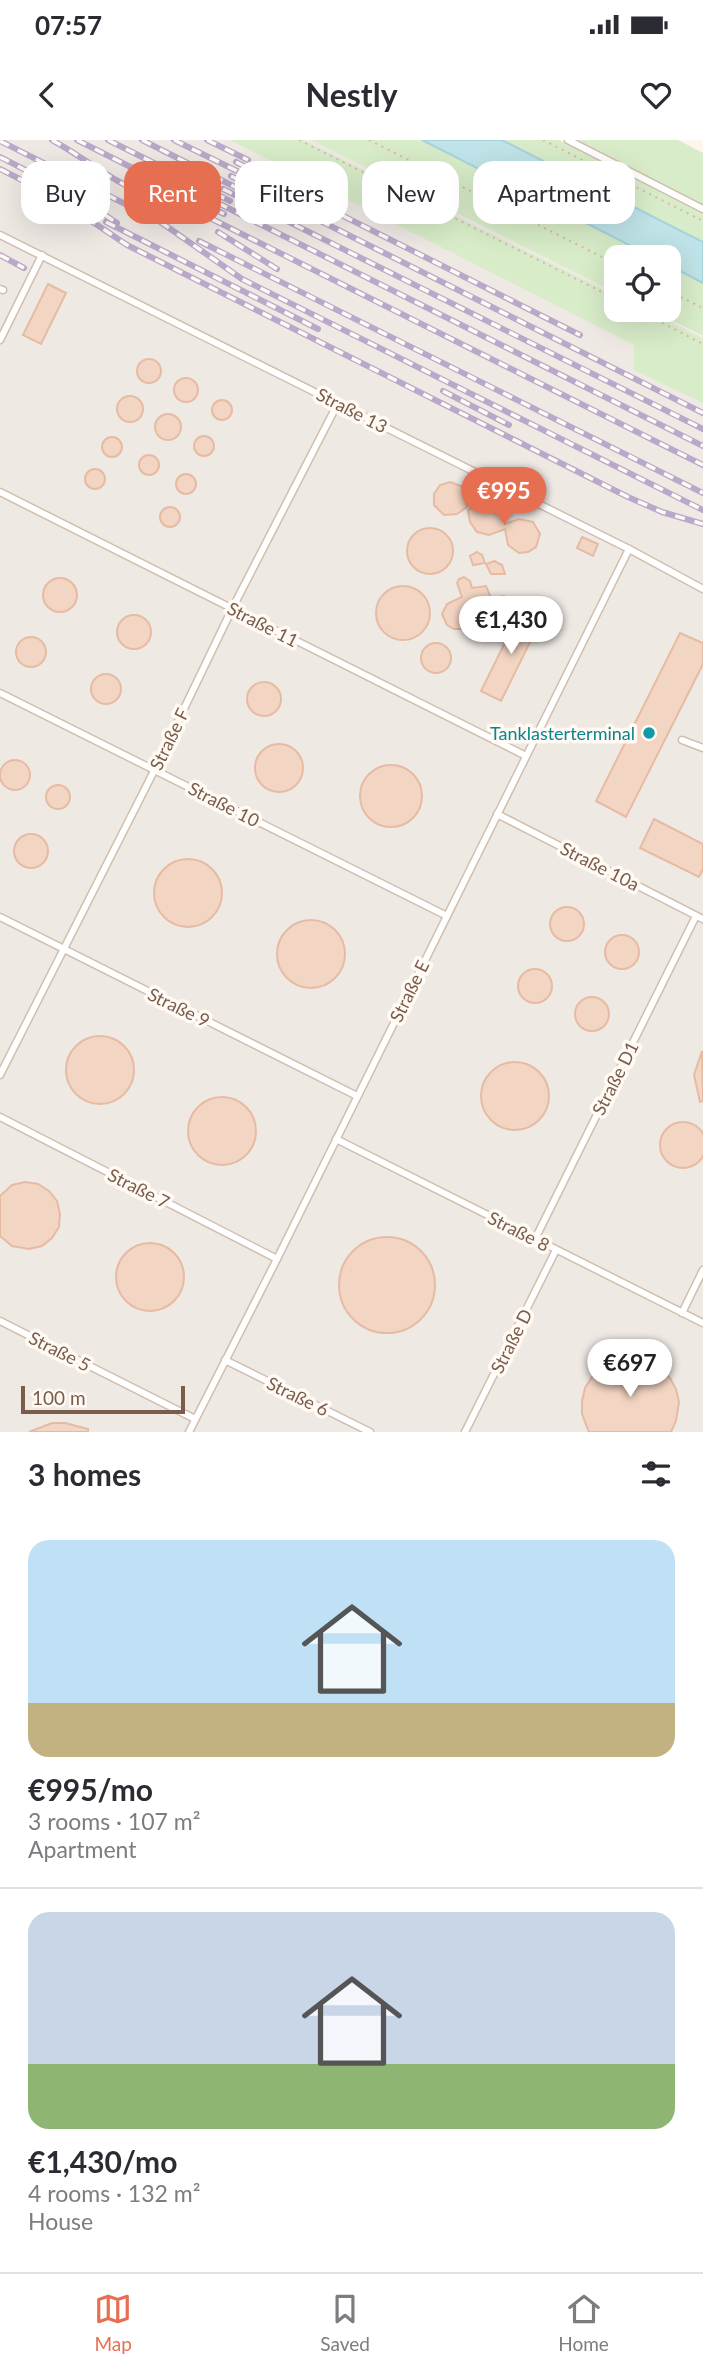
<!DOCTYPE html>
<meta charset="utf-8">
<style>
:root{--surface:#fff;--page:#f7f7f7;--text:#2b2b33;--muted:#7c7c81;--line:#e1e1e2;--accent:#e76f51}
body{margin:0;font-family:Lato,sans-serif;background:var(--page);color:var(--text);height:100vh;display:flex;flex-direction:column;font-size:26px;white-space:nowrap}
*{box-sizing:border-box;margin:0}
p{font-size:23px;color:var(--muted)}
.icon{flex:none;width:38px;height:38px;fill:none;stroke:currentColor;stroke-width:2;stroke-linecap:round;stroke-linejoin:round}
.map{position:relative;height:1292px;overflow:hidden}
.sheet{display:flex;flex-direction:column;background:var(--surface);flex:1}
.sheet>*{flex:none}
.top-card{position:absolute;left:21px;top:21px;width:662px;height:63px;display:flex;gap:14px}
.fabs{position:absolute;left:604px;top:105px;display:grid;gap:14px}
.fabs a{display:grid;place-items:center;width:77px;height:77px;border-radius:14px;background:var(--surface);box-shadow:0 7px 28px #0002;font-size:35px}
.scale{position:absolute;left:21px;bottom:18px;width:164px;box-sizing:border-box;padding-left:7px;border:4px solid #7a5c4d;border-top:0;font-size:19px;line-height:24px;white-space:nowrap;color:#7a5c4d;-webkit-text-stroke:5px #fffaf3;paint-order:stroke}
.price{position:absolute;translate:-50% -60px;padding:0 16px;border-radius:24px;background:#fff;color:#222;font-size:23px;line-height:46px;filter:drop-shadow(0 2px 4px #0008)}
.price::after{content:'';position:absolute;left:50%;top:42px;width:21px;height:16px;margin-left:-10px;background:inherit;clip-path:polygon(0 0,100% 0,50% 100%)}
.price.active{background:var(--accent);color:#fff}
ul{padding:0;list-style:none}
li{display:grid;align-content:center;gap:14px;height:371px;padding:0 28px}
li+li{border-top:2px solid var(--line)}
li span{display:grid;place-items:center;height:217px;border-radius:21px;color:#555}
li>.icon{margin-inline-start:auto}
span .icon{width:126px;height:126px;fill:#fffc;stroke-width:1}
li b{font-size:30px}
h2{display:flex;justify-content:space-between;align-items:center;height:84px;padding:0 28px;font-size:30px}
.tag{padding:0 24px;border-radius:21px;background:var(--surface);box-shadow:0 7px 28px #0002;font-size:24px;line-height:63px}
.tag.active{background:var(--accent);color:#fff}
.status{display:flex;justify-content:space-between;align-items:center;height:49px;padding:0 35px;background:var(--surface);direction:ltr}
.status svg{height:19px;fill:currentColor}
header{display:flex;justify-content:space-between;align-items:center;height:91px;padding:0 28px;background:var(--surface);font-size:32px;font-weight:700}
.dock{display:flex;justify-content:space-around;align-items:center;height:98px;border-top:2px solid var(--line);background:var(--surface);font-size:19px;color:var(--muted)}
.dock a{display:grid;justify-items:center;gap:4px}
.dock .active{color:var(--accent)}
.map>svg:first-child{display:block}
.industrial{fill:#efe9e4}
.green{fill:#d8ecc9}
.water{fill:#bfe3e8;stroke:#a5d3da;stroke-width:2}
.building{fill:#f3d5c3;stroke:#e6bba3;stroke-width:2}
.lines{fill:none;stroke-linecap:round;stroke-linejoin:round}
.lane-casing{stroke:#d1beb0;stroke-width:9}
.path{stroke:#d9b8a5;stroke-width:2;stroke-dasharray:2 5;stroke-linecap:butt}
.lane{stroke:#fff;stroke-width:6}
.rail-casing{stroke:#b9a8c9;stroke-width:6}
.rail{stroke:#fffaf3;stroke-width:3.5;stroke-dasharray:10;stroke-linecap:butt}
.culture-dot{fill:#0f9aa8;stroke:#fffaf3;stroke-width:2.5}
.labels{text-anchor:middle;dominant-baseline:central;stroke-width:7;stroke-linejoin:round;paint-order:stroke}
.street-label{font-size:18px;fill:#7a5c4d;stroke:#fffaf3}
.culture-label{font-size:18px;fill:#0d838f;stroke:#fffaf3;text-anchor:end}
</style>
<div class="status"><b>07:57</b><svg viewBox="0 0 49 12"><path d="M0 12V9h3v3zM5 12V6h3v6zM10 12V3h3v9zM15 12V0h3v12zM26 1h20v11H26zM47 4h2v5h-2z"/></svg></div>
<header><svg class="icon" aria-label="back" viewBox="0 0 24 24"><path d="M15 5l-7 7 7 7"/></svg>Nestly<svg class="icon" aria-label="heart" viewBox="0 0 24 24"><path d="M12 20l-8-8c-3-5 5-10 8-4 3-6 11-1 8 4z"/></svg></header>
<div class="map">
<svg width="703" height="1292" viewBox="0 0 703 1292">
<rect width="100%" height="100%" fill="#fdf6ec"/>
<polygon class="industrial" points="0,0 311,0 616,153 616,170 650,170 703,197 703,1292 0,1292"/>
<g class="green">
<polygon points="230,0 303,0 616,156 616,170 644,170 703,199 703,263 634,230 634,205"/>
<polygon points="311,0 422,0 653,117 616,117 616,153"/>
<polygon points="502,0 559,0 703,72 703,102"/>
<polygon points="574,0 678,0 703,13 703,67"/>
<polygon points="669,125 703,143 703,196 650,170 668,170"/>
</g>
<polygon class="water" points="422,0 502,0 703,102 703,143 669,125 668,117 653,117"/>
<g class="building">
<polygon points="48,144 66,153 41,204 23,195"/>
<circle cx="149" cy="231" r="12"/>
<circle cx="186" cy="250" r="12"/>
<circle cx="130" cy="269" r="13"/>
<circle cx="222" cy="270" r="10"/>
<circle cx="168" cy="287" r="13"/>
<circle cx="204" cy="306" r="10"/>
<circle cx="112" cy="307" r="10"/>
<circle cx="149" cy="325" r="10"/>
<circle cx="95" cy="339" r="10"/>
<circle cx="186" cy="344" r="10"/>
<polygon points="450,342 461,346 464,350 467,367 457,374 444,375 434,365 434,354 440,345"/>
<polygon points="485,360 490,361 500,367 505,384 519,379 533,382 540,394 536,407 528,412 519,413 508,405 505,389 489,395 477,392 470,382 468,370"/>
<circle cx="170" cy="377" r="10"/>
<circle cx="430" cy="411" r="23"/>
<polygon points="582,397 598,404 593,416 577,408"/>
<polygon points="477,412 482,415 485,423 473,425 470,416"/>
<polygon points="494,421 502,425 505,434 491,434 486,424"/>
<polygon points="464,437 470,441 472,448 486,446 491,458 504,456 507,466 499,472 500,484 493,488 486,488 477,474 468,485 461,489 454,489 447,485 442,474 447,464 462,457 457,443 459,439"/>
<circle cx="60" cy="455" r="17"/>
<circle cx="403" cy="473" r="27"/>
<polygon points="521,470 541,480 501,561 481,551"/>
<circle cx="134" cy="492" r="17"/>
<polygon points="680,493 703,503 703,524 626,677 596,661"/>
<circle cx="31" cy="512" r="15"/>
<circle cx="436" cy="518" r="15"/>
<circle cx="106" cy="549" r="15"/>
<circle cx="264" cy="559" r="17"/>
<circle cx="279" cy="628" r="24"/>
<circle cx="15" cy="635" r="15"/>
<circle cx="391" cy="656" r="31"/>
<circle cx="58" cy="657" r="12"/>
<polygon points="654,679 703,704 703,729 699,737 640,708"/>
<circle cx="31" cy="711" r="17"/>
<circle cx="188" cy="753" r="34"/>
<circle cx="567" cy="784" r="17"/>
<circle cx="311" cy="814" r="34"/>
<circle cx="622" cy="812" r="17"/>
<circle cx="535" cy="846" r="17"/>
<circle cx="592" cy="874" r="17"/>
<circle cx="100" cy="930" r="34"/>
<polygon points="702,911 703,961 700,962 694,935"/>
<circle cx="515" cy="956" r="34"/>
<circle cx="222" cy="991" r="34"/>
<circle cx="683" cy="1005" r="23"/>
<polygon points="25,1042 38,1044 49,1051 57,1061 60,1074 59,1087 52,1098 42,1106 29,1109 12,1106 0,1096 0,1056 12,1045"/>
<circle cx="387" cy="1145" r="48"/>
<circle cx="150" cy="1137" r="34"/>
<polygon points="624,1218 637,1218 650,1222 661,1228 670,1238 676,1249 679,1262 676,1281 671,1292 589,1292 582,1274 582,1261 585,1248 592,1237 601,1228"/>
<polygon points="52,1283 65,1283 88,1289 88,1292 29,1292"/>
</g>
<g class="lines">
<g class="lane-casing">
<g id="lane">
<polyline points="568,0 703,69"/>
<polyline points="0,95 629,409 703,449"/>
<polyline points="0,149 3,150"/>
<polyline points="0,200 42,115"/>
<polyline points="0,352 526,616"/>
<polyline points="0,553 447,776"/>
<polyline points="682,600 703,608"/>
<polyline points="497,674 703,779"/>
<polyline points="0,777 357,956"/>
<polyline points="0,935 155,629 232,469 338,263"/>
<polyline points="0,977 277,1119"/>
<polyline points="336,999 703,1183"/>
<polyline points="535,1099 696,776"/>
<polyline points="682,1173 703,1130"/>
<polyline points="0,1181 195,1279"/>
<polyline points="225,1220 370,1292"/>
<polyline points="189,1292 277,1119 629,409"/>
<polyline points="465,1292 556,1110"/>
</g>
</g>
<g class="path">
<polyline points="299,0 616,159"/>
<polyline points="369,0 616,124"/>
<polyline points="543,0 703,81"/>
<polyline points="668,151 703,168"/>
<polyline points="637,170 703,204"/>
</g>
<use href="#lane" class="lane"/>
<g class="rail-casing">
<g id="rail">
<path d="M52 0C74 12 94 27 116 40 145 56 175 67 206 76L703 325"/>
<polyline points="77,0 224,74"/>
<polyline points="108,0 230,61"/>
<polyline points="142,0 237,48"/>
<polyline points="174,0 243,34"/>
<polyline points="207,0 248,20"/>
<polyline points="0,1 159,81 242,139 703,370"/>
<polyline points="0,17 78,57 117,83"/>
<polyline points="236,22 580,195"/>
<polyline points="0,29 57,58 127,105 628,357 662,372 703,384"/>
<polyline points="231,36 703,273"/>
<polyline points="223,49 703,289"/>
<polyline points="218,63 703,306"/>
<polyline points="106,82 318,189"/>
<polyline points="218,92 277,129"/>
<polyline points="199,101 703,353"/>
<polyline points="0,115 24,128"/>
<polyline points="443,251 509,285"/>
</g>
</g>
<use href="#rail" class="rail"/>
</g>
<circle class="culture-dot" cx="649" cy="593" r="7"/>
<g class="labels">
<g class="street-label">
<text transform="translate(352 270) rotate(27)">Straße 13</text>
<text transform="translate(263 484) rotate(27)">Straße 11</text>
<text transform="translate(169 599) rotate(-64)">Straße F</text>
<text transform="translate(224 664) rotate(27)">Straße 10</text>
<text transform="translate(600 726) rotate(27)">Straße 10a</text>
<text transform="translate(409 851) rotate(-64)">Straße E</text>
<text transform="translate(179 867) rotate(26)">Straße 9</text>
<text transform="translate(615 938) rotate(-63)">Straße D1</text>
<text transform="translate(139 1048) rotate(27)">Straße 7</text>
<text transform="translate(519 1091) rotate(27)">Straße 8</text>
<text transform="translate(511 1201) rotate(-63)">Straße D</text>
<text transform="translate(60 1211) rotate(27)">Straße 5</text>
<text transform="translate(298 1256) rotate(26)">Straße 6</text>
</g>
<g class="culture-label">
<text x="635" y="593">Tanklasterterminal</text>
</g>
</g>
</svg>
<div class="fabs">
<a><svg class="icon" aria-label="locate" viewBox="0 0 24 24"><circle cx="12" cy="12" r="6"/><path d="M12 2v4M12 18v4M2 12h4M18 12h4"/></svg></a>
</div>
<div class="scale">100 m</div>
<b class="price active" style="left:504px;top:387px">€995</b>
<b class="price" style="left:511px;top:516px">€1,430</b>
<b class="price" style="left:630px;top:1259px">€697</b>
<div class="top-card">
<a class="tag">Buy</a>
<a class="tag active">Rent</a>
<a class="tag">Filters</a>
<a class="tag">New</a>
<a class="tag">Apartment</a>
</div>
</div>
<section class="sheet">
<h2>3 homes<svg class="icon" aria-label="filters" viewBox="0 0 24 24"><path d="M4 7h16M4 17h16"/><circle cx="9" cy="7" r="2"/><circle cx="15" cy="17" r="2"/></svg></h2>
<ul>
<li><span style="background:linear-gradient(#bfe0f5 75%,#c2b280 0)"><svg class="icon" aria-label="home" viewBox="0 0 24 24"><path d="M3 11l9-7 9 7M6 9v11h12V9"/></svg></span><div><b>€995/mo</b><p>3 rooms · 107 m²</p><p>Apartment</p></div></li>
<li><span style="background:linear-gradient(#c9d6e8 70%,#8fb573 0)"><svg class="icon" aria-label="home" viewBox="0 0 24 24"><path d="M3 11l9-7 9 7M6 9v11h12V9"/></svg></span><div><b>€1,430/mo</b><p>4 rooms · 132 m²</p><p>House</p></div></li>
</ul>
</section>
<nav class="dock">
<a class="active"><svg class="icon" aria-label="map" viewBox="0 0 24 24"><path d="M3 6l6-2 6 2 6-2v14l-6 2-6-2-6 2zM9 4v14M15 6v14"/></svg>Map</a>
<a><svg class="icon" aria-label="saved" viewBox="0 0 24 24"><path d="M7 4h10v16l-5-4-5 4z"/></svg>Saved</a>
<a><svg class="icon" aria-label="home" viewBox="0 0 24 24"><path d="M3 11l9-7 9 7M6 9v11h12V9"/></svg>Home</a>
</nav>
